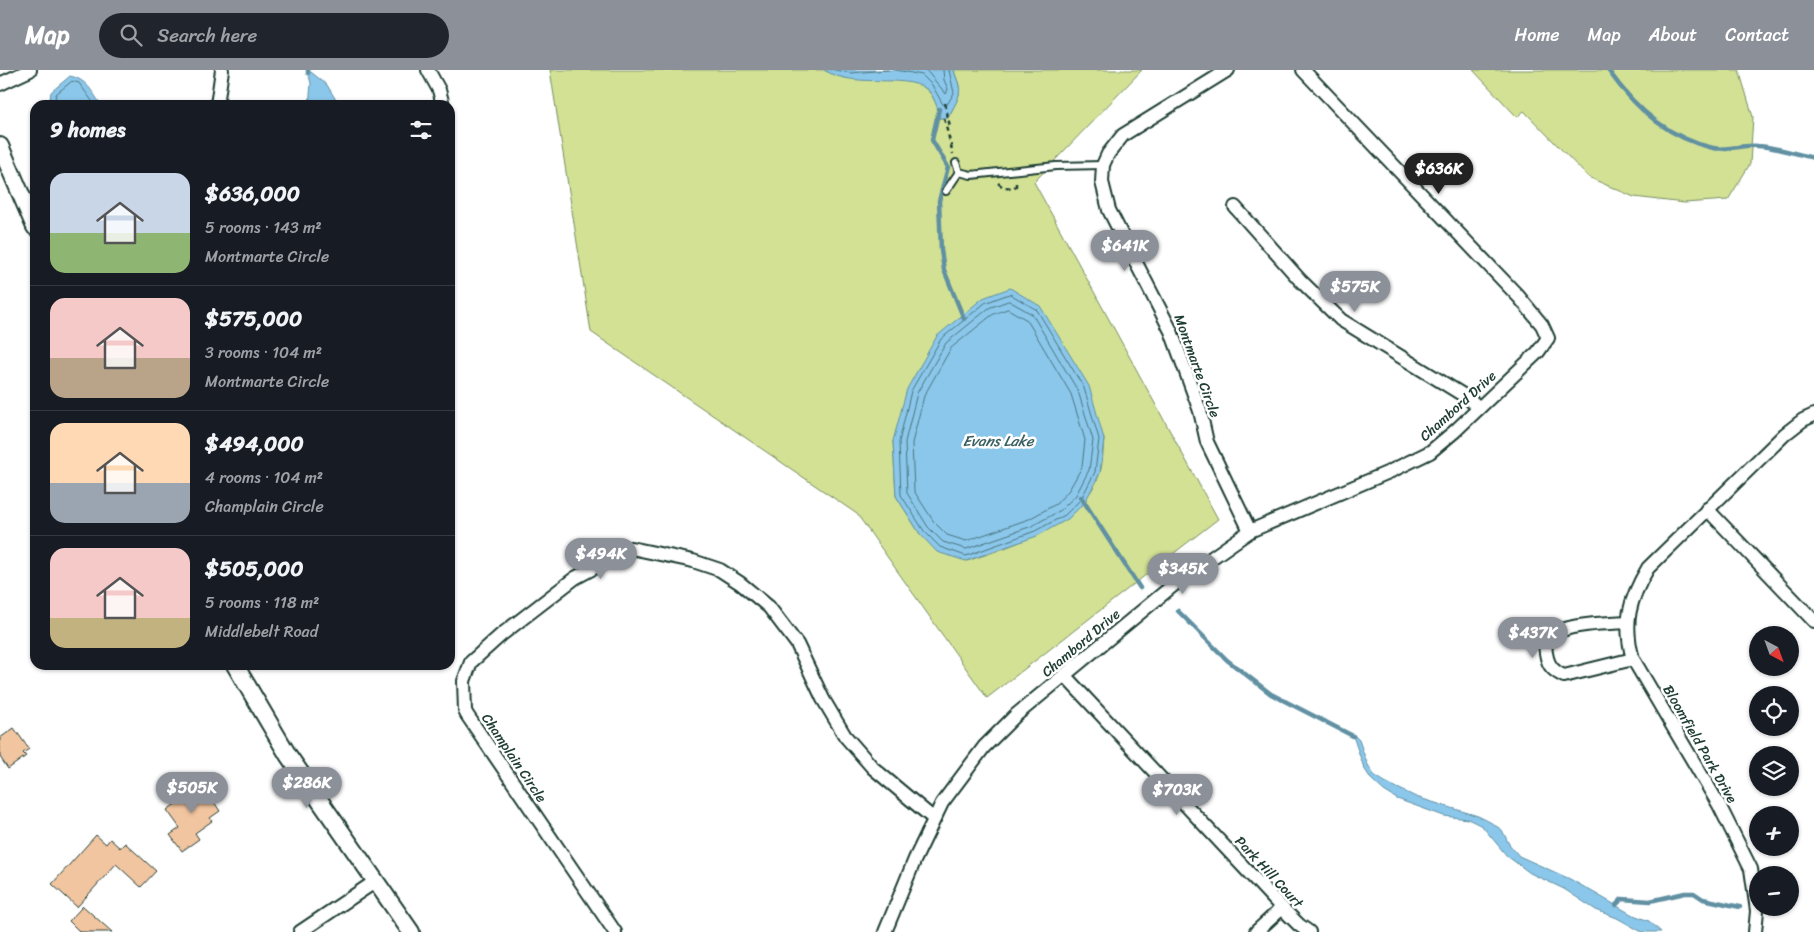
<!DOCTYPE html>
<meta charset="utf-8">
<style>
:root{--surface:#171b24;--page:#20242c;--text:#f1f3f6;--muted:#9ea1a6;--line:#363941;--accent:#8c9099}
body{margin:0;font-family:Sriracha,sans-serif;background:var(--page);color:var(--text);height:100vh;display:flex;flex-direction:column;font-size:19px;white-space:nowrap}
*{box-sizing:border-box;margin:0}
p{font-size:16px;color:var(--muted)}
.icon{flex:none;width:28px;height:28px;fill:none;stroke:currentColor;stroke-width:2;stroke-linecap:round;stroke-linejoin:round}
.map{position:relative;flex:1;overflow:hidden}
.side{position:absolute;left:30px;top:30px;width:425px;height:570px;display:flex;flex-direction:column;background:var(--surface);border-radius:15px;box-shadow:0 1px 4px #0004}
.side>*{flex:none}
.needle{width:32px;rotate:139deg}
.fabs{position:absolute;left:1749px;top:556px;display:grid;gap:10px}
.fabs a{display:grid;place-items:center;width:50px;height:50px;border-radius:50%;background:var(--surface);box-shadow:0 1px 4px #0004;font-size:25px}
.price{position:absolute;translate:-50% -42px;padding:0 11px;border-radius:18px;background:var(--accent);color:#fff;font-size:16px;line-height:32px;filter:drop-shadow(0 1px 2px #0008)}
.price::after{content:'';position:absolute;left:50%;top:30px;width:15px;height:11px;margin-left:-8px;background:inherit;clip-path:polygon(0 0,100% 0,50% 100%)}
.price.on{background:#222;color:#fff}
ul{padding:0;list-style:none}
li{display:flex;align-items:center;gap:15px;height:125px;padding:0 20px}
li+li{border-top:1px solid var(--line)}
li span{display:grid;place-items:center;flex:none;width:140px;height:100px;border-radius:15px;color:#555}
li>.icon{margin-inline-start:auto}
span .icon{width:60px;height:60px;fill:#fffc;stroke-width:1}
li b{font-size:21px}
h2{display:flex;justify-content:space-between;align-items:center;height:60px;padding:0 20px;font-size:21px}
header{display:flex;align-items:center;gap:30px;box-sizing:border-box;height:70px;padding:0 25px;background:var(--accent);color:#fff}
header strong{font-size:24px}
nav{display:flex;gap:28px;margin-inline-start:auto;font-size:18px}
.search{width:350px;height:45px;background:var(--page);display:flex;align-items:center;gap:12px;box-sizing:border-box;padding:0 18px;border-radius:28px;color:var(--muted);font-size:19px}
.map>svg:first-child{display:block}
.green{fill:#d2e194;stroke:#788f64;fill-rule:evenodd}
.water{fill:#8bc7eb;stroke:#6090a2}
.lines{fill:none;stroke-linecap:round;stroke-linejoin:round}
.shore{stroke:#4a747d;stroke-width:1}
.stream{stroke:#6090a2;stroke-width:4.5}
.building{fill:#f2c5a1;stroke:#1f3d34}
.service-casing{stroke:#1f3d34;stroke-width:10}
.minor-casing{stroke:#1f3d34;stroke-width:16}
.tertiary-casing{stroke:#1f3d34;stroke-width:20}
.path{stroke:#1f3d34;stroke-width:2.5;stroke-dasharray:5 4;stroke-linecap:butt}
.service{stroke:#fff;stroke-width:6}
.minor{stroke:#fff;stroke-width:12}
.tertiary{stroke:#fff;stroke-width:16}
.labels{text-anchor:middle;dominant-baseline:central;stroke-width:5;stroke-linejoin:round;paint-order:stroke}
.street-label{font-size:14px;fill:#1f3d34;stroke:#fff}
.water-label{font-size:15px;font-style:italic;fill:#3a6062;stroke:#fff}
</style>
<header>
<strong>Map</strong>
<div class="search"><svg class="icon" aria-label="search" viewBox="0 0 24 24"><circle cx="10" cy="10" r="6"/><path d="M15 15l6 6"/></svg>Search here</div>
<nav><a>Home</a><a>Map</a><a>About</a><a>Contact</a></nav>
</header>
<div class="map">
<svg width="1814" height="862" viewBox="0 0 1814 862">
<rect width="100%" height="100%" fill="#fff"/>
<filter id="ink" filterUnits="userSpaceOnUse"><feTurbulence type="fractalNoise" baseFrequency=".02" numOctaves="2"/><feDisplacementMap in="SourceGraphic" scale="10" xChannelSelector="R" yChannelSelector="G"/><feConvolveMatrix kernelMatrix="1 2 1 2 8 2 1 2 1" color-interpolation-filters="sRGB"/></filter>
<g filter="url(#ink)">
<g class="green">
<path d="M550 0H824C832 4 842 8 850 8 881 9 914 0 932 26 936 33 939 40 939 48H948C952 39 962 26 959 16 958 10 955 6 954 0H1142L1034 112 1218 449 987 628 857 444 591 262ZM1104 369C1103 380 1103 393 1100 403 1083 454 1012 476 967 491L920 464 896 426 893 371Z"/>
<polygon points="1473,0 1739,0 1753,47 1750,94 1728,130 1684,133 1634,127 1588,107 1524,41 1517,47"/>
</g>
<g class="water">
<path d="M824 0H954C955 6 958 10 959 16 962 26 952 39 948 48H939C939 39 935 32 931 23 910 0 857 21 824 0Z"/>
<polygon points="311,2 327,15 339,35 309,35 311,13 308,3"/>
<path d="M70 6C86 9 92 21 101 35H49L51 22Z"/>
<polygon points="1010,218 1040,236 1089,316 1104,369 1100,403 1085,432 1068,449 1037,466 966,491 937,482 920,464 896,426 893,371 907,319 937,266 983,228"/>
<polygon points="1354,665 1359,670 1367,693 1374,705 1385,712 1416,727 1478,746 1490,752 1502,760 1509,774 1519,786 1570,809 1631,844 1649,851 1661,862 1642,862 1617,848 1596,840 1564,819 1530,803 1507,786 1482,756 1468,749 1444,746 1397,729 1384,721 1371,709 1364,698 1353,666"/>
</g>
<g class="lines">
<g class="shore">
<polyline points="835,0 850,3 888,0"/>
<polyline points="896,0 922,5 932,15 945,38 954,23 949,0"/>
<polyline points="926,0 946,24 948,19 944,10 943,0"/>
<polyline points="54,35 56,24 72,11 79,13 95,35"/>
<polygon points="1010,224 1037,240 1084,318 1099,369 1095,402 1081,429 1065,445 1035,461 966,486 940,477 924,461 901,425 899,372 911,321 941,269 985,233"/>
<polygon points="1009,231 1032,244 1078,321 1093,370 1089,400 1076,425 1061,440 1032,456 966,479 943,472 928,457 907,423 905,372 917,323 946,273 989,238"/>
<polygon points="1008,239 1027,250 1071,324 1085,370 1082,397 1069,420 1056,434 1029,449 966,471 947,465 934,452 914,421 912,373 924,326 951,278 992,245"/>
</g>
<g class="stream">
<polyline points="308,0 308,3"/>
<path d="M1608 0C1634 37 1667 68 1713 78 1728 81 1743 74 1758 76 1777 77 1795 84 1814 88"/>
<polyline points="939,39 932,70 948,97 939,131 941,180 944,200 964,249"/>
<polyline points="1081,427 1140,518"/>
<polyline points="1178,541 1227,590 1271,624 1353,666"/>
<polyline points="1616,835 1622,829 1650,831 1685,823 1694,823 1703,829 1740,837"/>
</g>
</g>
<g class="building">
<polygon points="14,658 29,679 23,683 26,686 8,699 0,687 0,668"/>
<polygon points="197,707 220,741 210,748 212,751 195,763 199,769 182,781 170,765 180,758 167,740 188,725 182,717"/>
<polygon points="96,765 106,774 110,769 120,778 125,773 156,801 141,817 116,794 77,837 52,814"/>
<polygon points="83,836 112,862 80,862 69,851"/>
</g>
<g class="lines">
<g class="service-casing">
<g id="service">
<polyline points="956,93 959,102 971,105 1056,96 1103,95"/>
<polyline points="946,121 959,102"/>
</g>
</g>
<g class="minor-casing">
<g id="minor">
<polyline points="428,0 439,20 443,35"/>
<polyline points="1228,0 1123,65 1108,84 1103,95 1102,112 1109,140 1171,261 1200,341 1207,372 1250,461"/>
<polyline points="0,14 30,0"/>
<polyline points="217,35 222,0"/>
<polyline points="1235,137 1300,210 1341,250 1468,328 1479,338"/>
<polyline points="1707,439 1814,551"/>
<path d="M1627 552C1607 554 1539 551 1546 583 1548 596 1553 601 1564 606L1633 589"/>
<polyline points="1065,606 1282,838 1299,855 1309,862"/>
<polyline points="300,862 376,811"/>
<polyline points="615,862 467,645 465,641 464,611 471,592 501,565 575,508 631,478 693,491 720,500 740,513 769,537 797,574 823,629 845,666 873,698 934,749"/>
<polyline points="885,862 915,789 942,733 984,677 1016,645 1176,513 1250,461 1389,402 1430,382 1455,361 1538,282 1548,268 1542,255 1519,227 1303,0"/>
<polyline points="1256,862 1282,838"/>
<path d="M1755 862 1757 841 1751 799 1719 735 1633 589C1623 553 1629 530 1648 498L1785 364 1803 350 1814 345"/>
</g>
</g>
<g class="tertiary-casing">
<g id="tertiary">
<polyline points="0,76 35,157"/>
<polyline points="235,595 288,685 411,862"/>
</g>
</g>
<g class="path">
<polyline points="945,33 950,57"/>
<polyline points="944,48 953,84"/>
<polyline points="998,113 1003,117 1013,118 1016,116 1016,109"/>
</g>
<use href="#service" class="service"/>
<use href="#minor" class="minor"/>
<use href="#tertiary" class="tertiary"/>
</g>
</g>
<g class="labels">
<g class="street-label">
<text transform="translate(1197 296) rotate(70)">Montmarte Circle</text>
<text transform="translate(1458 336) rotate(-42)">Chambord Drive</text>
<text transform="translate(1081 573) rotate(-40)">Chambord Drive</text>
<text transform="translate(1700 674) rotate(60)">Bloomfield Park Drive</text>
<text transform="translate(514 688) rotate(56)">Champlain Circle</text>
<text transform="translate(1269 802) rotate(47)">Park Hill Court</text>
</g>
<g class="water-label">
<text x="998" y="371">Evans Lake</text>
</g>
</g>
</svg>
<div class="fabs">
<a><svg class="needle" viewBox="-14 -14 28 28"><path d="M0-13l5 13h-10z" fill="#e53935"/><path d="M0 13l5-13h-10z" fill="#9ea1a6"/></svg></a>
<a><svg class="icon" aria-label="locate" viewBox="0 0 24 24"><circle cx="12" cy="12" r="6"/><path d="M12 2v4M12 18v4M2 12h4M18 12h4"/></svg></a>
<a><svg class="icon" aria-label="layers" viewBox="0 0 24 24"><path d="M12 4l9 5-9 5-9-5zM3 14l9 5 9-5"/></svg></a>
<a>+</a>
<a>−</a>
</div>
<b class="price on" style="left:1439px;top:125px">$636K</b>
<b class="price" style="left:1125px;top:202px">$641K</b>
<b class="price" style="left:1355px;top:243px">$575K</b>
<b class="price" style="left:601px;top:510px">$494K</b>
<b class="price" style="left:1183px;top:525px">$345K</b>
<b class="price" style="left:1533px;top:589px">$437K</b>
<b class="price" style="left:307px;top:739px">$286K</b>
<b class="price" style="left:192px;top:744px">$505K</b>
<b class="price" style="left:1177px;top:746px">$703K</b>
<section class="side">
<h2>9 homes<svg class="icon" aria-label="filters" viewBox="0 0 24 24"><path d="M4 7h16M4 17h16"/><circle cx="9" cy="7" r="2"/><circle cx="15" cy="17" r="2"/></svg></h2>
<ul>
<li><span style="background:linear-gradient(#c9d6e8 60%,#8fb573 0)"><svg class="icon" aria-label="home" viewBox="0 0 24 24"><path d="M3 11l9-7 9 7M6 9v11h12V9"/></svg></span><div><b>$636,000</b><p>5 rooms · 143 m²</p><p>Montmarte Circle</p></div></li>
<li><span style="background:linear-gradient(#f6c9c9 60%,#b9a48a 0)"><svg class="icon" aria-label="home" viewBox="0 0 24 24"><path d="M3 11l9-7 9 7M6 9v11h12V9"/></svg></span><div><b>$575,000</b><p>3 rooms · 104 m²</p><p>Montmarte Circle</p></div></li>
<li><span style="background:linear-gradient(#ffd9b3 60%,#9aa5b1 0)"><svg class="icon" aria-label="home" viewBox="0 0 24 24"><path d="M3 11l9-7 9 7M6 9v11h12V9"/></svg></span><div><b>$494,000</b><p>4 rooms · 104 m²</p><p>Champlain Circle</p></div></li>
<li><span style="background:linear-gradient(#f6c9c9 70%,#c2b280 0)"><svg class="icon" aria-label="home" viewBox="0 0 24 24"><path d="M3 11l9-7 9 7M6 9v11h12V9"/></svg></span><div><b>$505,000</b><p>5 rooms · 118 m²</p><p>Middlebelt Road</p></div></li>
</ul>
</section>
</div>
